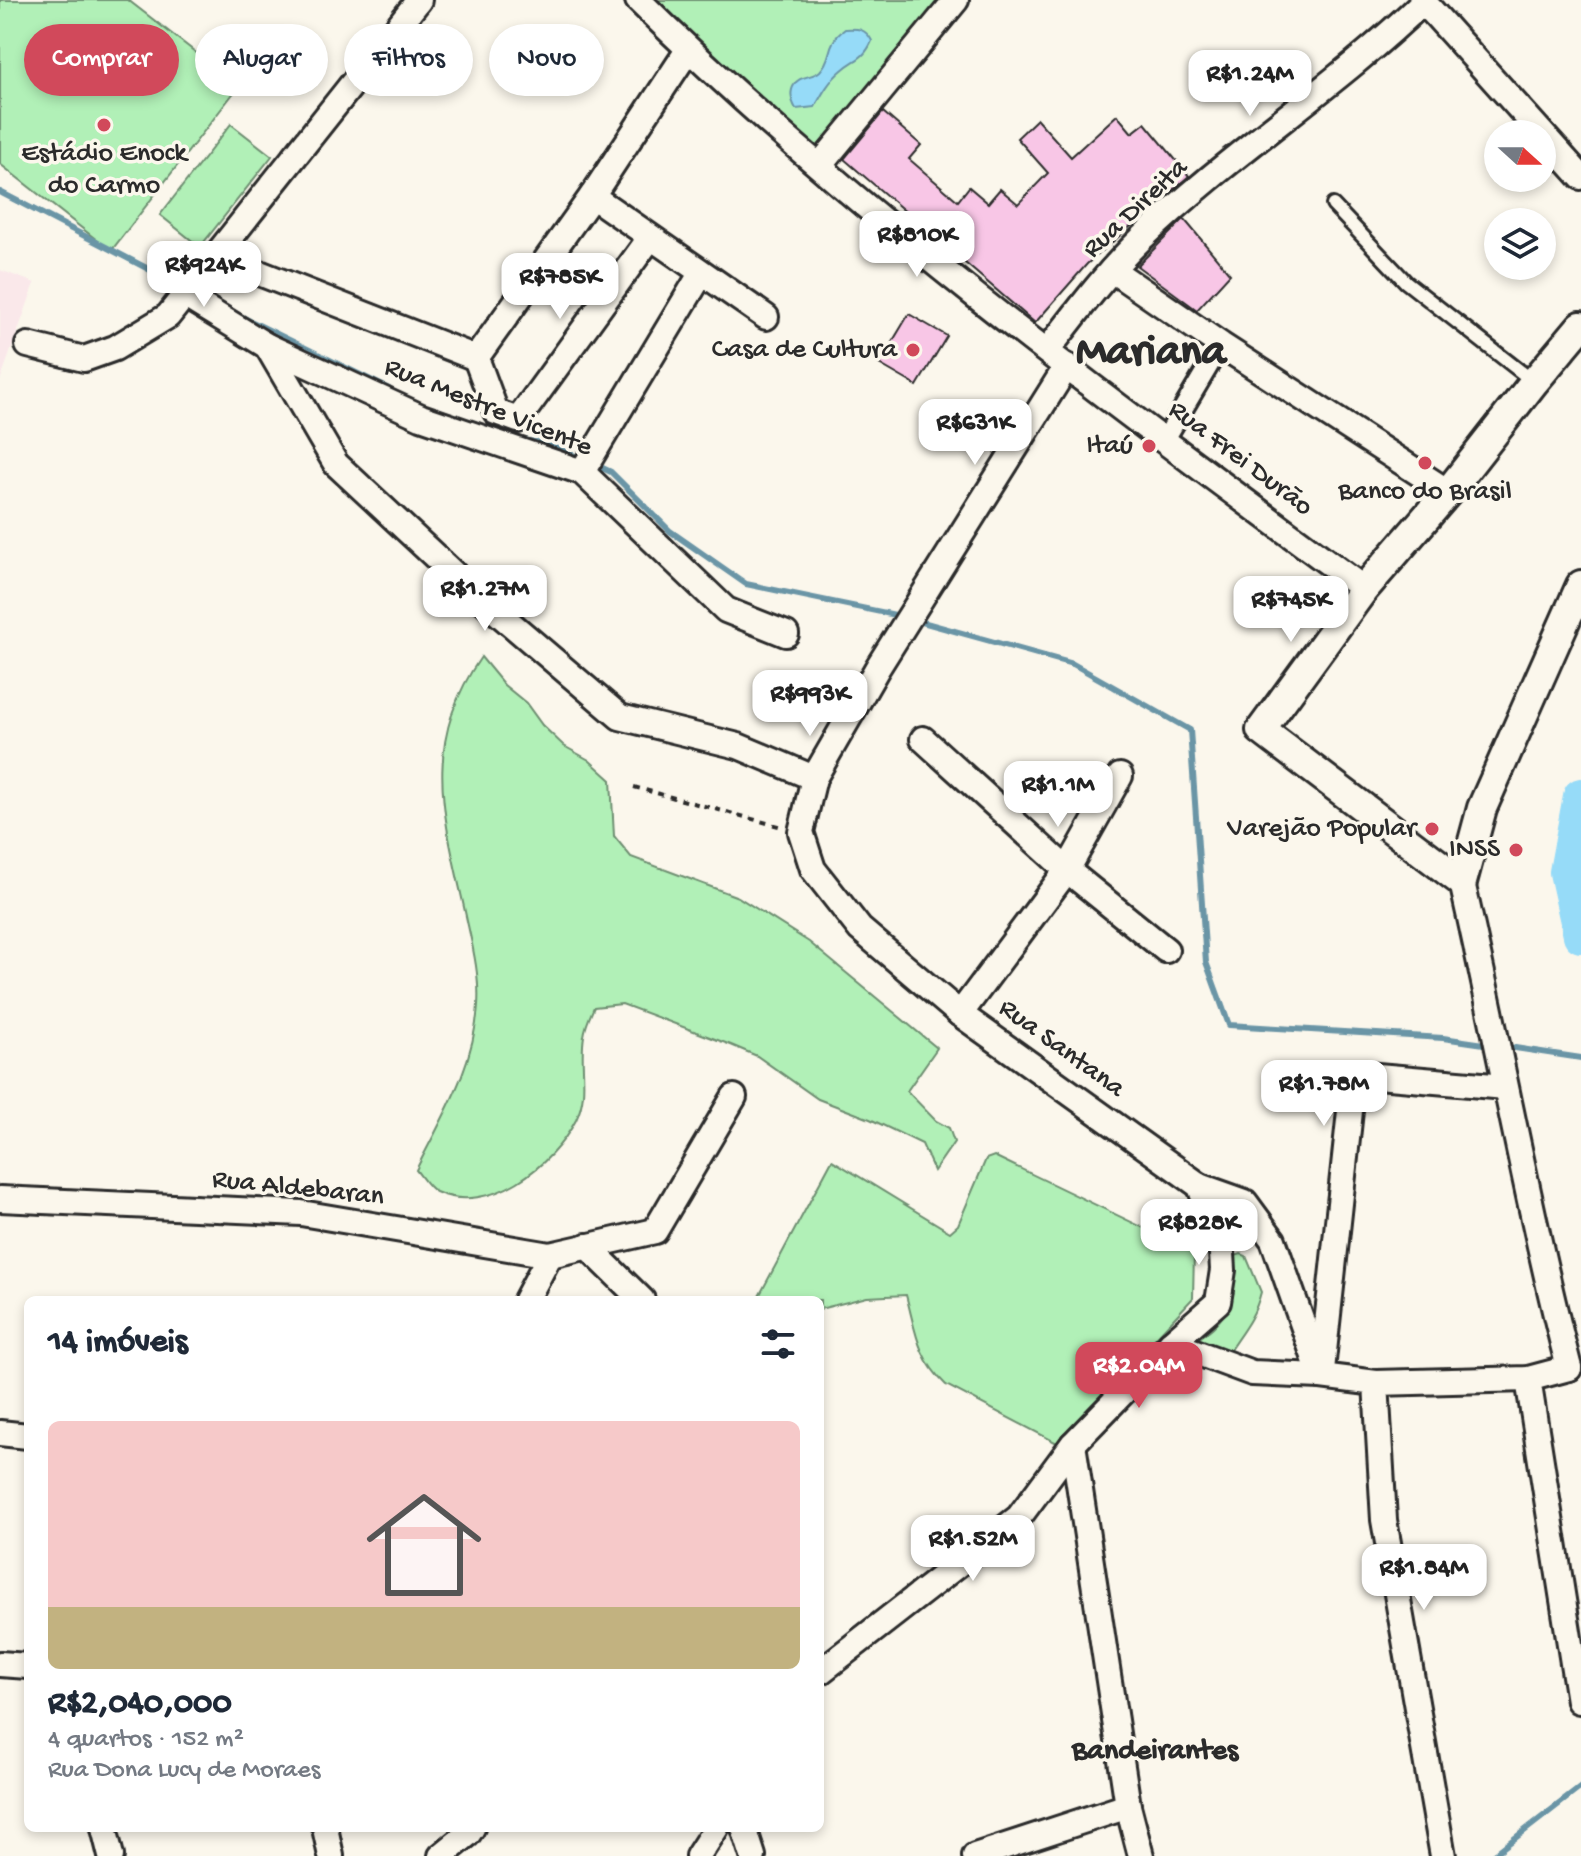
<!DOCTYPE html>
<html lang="pt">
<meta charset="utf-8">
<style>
:root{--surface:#fff;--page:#f2f2f3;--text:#1f2937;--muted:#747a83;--line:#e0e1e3;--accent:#d1495b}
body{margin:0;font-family:"Gochi Hand",sans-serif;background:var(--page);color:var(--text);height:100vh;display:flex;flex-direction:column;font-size:30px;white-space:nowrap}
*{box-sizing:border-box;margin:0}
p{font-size:26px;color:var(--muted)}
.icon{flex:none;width:44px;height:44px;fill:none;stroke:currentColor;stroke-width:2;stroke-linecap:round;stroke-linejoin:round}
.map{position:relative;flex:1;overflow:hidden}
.side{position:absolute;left:24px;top:1296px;width:800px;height:536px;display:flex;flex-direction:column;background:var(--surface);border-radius:12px;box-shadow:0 4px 12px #0003}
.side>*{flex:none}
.hud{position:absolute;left:24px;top:24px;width:800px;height:72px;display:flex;gap:16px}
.needle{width:52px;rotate:111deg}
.controls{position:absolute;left:1484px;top:120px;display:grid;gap:16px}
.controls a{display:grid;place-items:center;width:72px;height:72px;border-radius:50%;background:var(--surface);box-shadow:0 4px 12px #0003;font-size:40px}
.price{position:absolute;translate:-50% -68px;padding:0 18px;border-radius:16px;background:#fff;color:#222;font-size:26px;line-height:52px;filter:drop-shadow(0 2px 4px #0008)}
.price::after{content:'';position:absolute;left:50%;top:48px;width:24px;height:18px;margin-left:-12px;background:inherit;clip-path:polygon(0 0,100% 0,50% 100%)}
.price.active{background:var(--accent);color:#fff}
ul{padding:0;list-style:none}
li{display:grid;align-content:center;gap:16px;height:424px;padding:0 24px}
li+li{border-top:2px solid var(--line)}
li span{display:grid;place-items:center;height:248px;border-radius:12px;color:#555}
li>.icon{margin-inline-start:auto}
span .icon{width:144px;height:144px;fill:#fffc;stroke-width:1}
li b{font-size:34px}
h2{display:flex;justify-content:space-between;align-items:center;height:96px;padding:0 24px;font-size:34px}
.tag{padding:0 28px;border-radius:36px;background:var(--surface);box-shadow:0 4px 12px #0003;font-size:28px;line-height:72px}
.tag.active{background:var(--accent);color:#fff}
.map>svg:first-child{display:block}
.built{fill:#fae8ea}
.green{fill:#b1f0b7;stroke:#6e8e71;stroke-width:2}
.water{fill:#96dbf8;stroke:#6b95a6;stroke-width:2}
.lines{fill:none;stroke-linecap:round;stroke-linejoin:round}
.stream{stroke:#6b95a6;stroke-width:6}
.river{stroke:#96dbf8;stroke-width:36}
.building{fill:#f8c6e6;stroke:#2b2b2b;stroke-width:2}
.service-casing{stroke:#2b2b2b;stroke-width:18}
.pedestrian-casing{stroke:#2b2b2b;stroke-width:24}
.minor-casing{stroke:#2b2b2b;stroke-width:30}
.tertiary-casing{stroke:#2b2b2b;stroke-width:34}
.path{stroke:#2b2b2b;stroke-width:4;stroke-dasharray:6 6;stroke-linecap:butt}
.service{stroke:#fbf7ec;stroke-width:12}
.pedestrian{stroke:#fbf7ec;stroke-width:18}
.minor{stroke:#fbf7ec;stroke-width:24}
.tertiary{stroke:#fbf7ec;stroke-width:28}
.poi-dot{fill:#d1495b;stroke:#fbf7ec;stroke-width:3}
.labels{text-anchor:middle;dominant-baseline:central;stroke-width:7;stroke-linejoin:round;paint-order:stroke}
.poi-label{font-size:28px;fill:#2b2b2b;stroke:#fbf7ec;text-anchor:end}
.street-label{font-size:28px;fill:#2b2b2b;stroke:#fbf7ec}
.neighbourhood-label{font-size:30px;font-weight:bold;fill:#2b2b2b;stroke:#fbf7ec}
.town-label{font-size:44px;font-weight:bold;fill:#2b2b2b;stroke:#fbf7ec}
</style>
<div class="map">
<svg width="1581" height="1856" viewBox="0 0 1581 1856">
<rect width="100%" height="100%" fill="#fbf7ec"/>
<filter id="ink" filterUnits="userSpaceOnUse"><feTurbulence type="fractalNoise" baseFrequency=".0125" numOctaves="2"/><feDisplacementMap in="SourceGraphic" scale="16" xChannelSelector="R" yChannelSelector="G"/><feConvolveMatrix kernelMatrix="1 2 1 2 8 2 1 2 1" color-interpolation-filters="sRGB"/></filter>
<g filter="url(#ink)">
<polygon class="built" points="0,270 35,283 0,381"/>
<g class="green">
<polygon points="0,0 128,0 239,86 111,251 0,164"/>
<polygon points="645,0 950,0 810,157"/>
<polygon points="231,124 272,156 200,247 160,215"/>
<path d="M481 657 504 685 526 703 542 725 564 746 589 760 611 780 614 836 631 857 738 897 809 942 937 1048 907 1091 936 1121 949 1128 954 1142 934 1171 922 1144 870 1119 818 1099 757 1056 731 1045 622 1004 594 1007C590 1016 585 1026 584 1036 579 1066 590 1091 576 1120 552 1166 490 1216 436 1192 428 1188 422 1177 416 1170 443 1116 474 1067 478 1005 480 977 473 948 467 921 446 822 418 747 481 657Z"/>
<path d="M994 1156 1194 1252 1193 1298 1057 1443 946 1385C917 1357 916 1332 906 1295L867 1297 820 1309V1300H757L832 1160 950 1232 958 1225 986 1159Z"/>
<path d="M1241 1254 1246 1256 1261 1292C1252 1328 1231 1341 1217 1373L1191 1365 1185 1347C1209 1333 1236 1313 1234 1281 1234 1270 1232 1267 1235 1256Z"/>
</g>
<path class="water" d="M845 29C859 28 866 29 872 41 863 61 855 58 841 71 829 81 822 94 815 107L796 109C792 102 789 93 794 85 799 75 813 78 820 71 834 56 824 45 845 29Z"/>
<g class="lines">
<g class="stream">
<polyline points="0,192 185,288"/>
<polyline points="238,315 389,389"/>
<polyline points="523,440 548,444 584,460"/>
<polyline points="594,464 611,472 670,531 746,584 905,617"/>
<polyline points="915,620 1073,664 1190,730 1206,962 1229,1025 1443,1038 1491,1045"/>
<polyline points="1502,1046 1581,1058"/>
<polyline points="1492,1856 1581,1787"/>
</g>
<polyline class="river" points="1581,796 1567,872 1581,935"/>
</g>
<g class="building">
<polygon points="883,112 921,145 909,159 958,201 969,187 988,203 1000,189 1018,204 1048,173 1017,138 1037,119 1071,157 1117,115 1132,133 1145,123 1189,176 1087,264 1035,323 844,159"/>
<polygon points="1184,219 1230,274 1197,310 1137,266"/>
<polygon points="909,314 947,336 917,386 879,364"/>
</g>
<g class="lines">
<g class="service-casing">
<polyline id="service" points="1333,205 1406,282 1534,382"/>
</g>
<g class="pedestrian-casing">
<polyline id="pedestrian" points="1164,441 1221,345"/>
</g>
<g class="minor-casing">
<g id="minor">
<path d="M638 0C860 219 1113 404 1364 589"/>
<polyline points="1422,0 1581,177"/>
<polyline points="820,165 956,0"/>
<polyline points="592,196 766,317"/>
<polyline points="216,256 476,358 592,196 688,50"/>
<polyline points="1112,270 1221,345 1448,492"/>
<polyline points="184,295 267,346 421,417 582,472 726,610 786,634"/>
<polyline points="28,345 84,359 115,348 168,316 419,0"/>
<polyline points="267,346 336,464 470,589 620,717 738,746 814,778"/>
<path d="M1047 351C1077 312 1106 273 1141 239 1230 153 1337 86 1425 0"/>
<polyline points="476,358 496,412 518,420 650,238"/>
<polyline points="1067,366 878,667 814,778 801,832 813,869 860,929 960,1014 1200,1186 1245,1202 1273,1240 1321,1376"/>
<polyline points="582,472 701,274"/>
<polyline points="923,739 1067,870 1166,950"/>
<path d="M1462 882C1499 1044 1528 1207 1569 1368"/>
<polyline points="960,1014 1067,870 1120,776"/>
<polyline points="0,1199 301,1213 550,1255 655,1231 734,1097"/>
<polyline points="587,1246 642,1300"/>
<polyline points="526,1300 550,1255"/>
<polyline points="1171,1343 1252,1373 1321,1376 1376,1383 1528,1379 1569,1368"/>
<polyline points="1322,1370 1354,1074 1505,1087"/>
<polyline points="1528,1379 1579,1701"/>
<polyline points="1376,1383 1384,1520 1443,1856"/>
<polyline points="0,1433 28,1436"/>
<polyline points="1073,1444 1128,1806 1141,1856"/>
<polyline points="0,1664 28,1666"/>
<polyline points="820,1672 1019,1517 1073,1444 1171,1343 1218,1302 1223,1270 1222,1253 1200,1186"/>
<polyline points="104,1828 111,1856"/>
<polyline points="325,1828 331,1856"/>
<polyline points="744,1828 753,1856"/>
<polyline points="441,1856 468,1834 472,1828"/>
<polyline points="698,1856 716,1828"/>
<polyline points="975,1856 1128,1806"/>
</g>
</g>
<g class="tertiary-casing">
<polyline id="tertiary" points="1581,326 1534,382 1448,492 1364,589 1261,730 1462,882 1482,808 1581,585"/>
</g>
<polyline class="path" points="634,787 782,827"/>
<use href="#service" class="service"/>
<use href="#pedestrian" class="pedestrian"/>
<use href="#minor" class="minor"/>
<use href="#tertiary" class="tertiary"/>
</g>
</g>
<g class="poi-dot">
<circle cx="104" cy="125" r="8"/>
<circle cx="913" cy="350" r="8"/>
<circle cx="1149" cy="446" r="8"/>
<circle cx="1425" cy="463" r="8"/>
<circle cx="1432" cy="829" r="8"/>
<circle cx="1516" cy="850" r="8"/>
</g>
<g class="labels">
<g class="poi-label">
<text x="104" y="154" text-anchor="middle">Estádio Enock<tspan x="104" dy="32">do Carmo</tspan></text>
<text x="897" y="350">Casa de Cultura</text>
<text x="1133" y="446">Itaú</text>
<text x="1425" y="492" text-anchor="middle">Banco do Brasil</text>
<text x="1416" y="829">Varejão Popular</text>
<text x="1500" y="850">INSS</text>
</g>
<g class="street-label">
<text transform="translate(1136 209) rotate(-43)">Rua Direita</text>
<text transform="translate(488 408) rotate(22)">Rua Mestre Vicente</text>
<text transform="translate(1240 459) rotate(37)">Rua Frei Durão</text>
<text transform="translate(1061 1049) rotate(36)">Rua Santana</text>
<text transform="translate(298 1189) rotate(6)">Rua Aldebaran</text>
</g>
<g class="neighbourhood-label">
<text x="1155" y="1752">Bandeirantes</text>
</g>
<g class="town-label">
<text x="1151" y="354">Mariana</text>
</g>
</g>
</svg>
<div class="controls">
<a><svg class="needle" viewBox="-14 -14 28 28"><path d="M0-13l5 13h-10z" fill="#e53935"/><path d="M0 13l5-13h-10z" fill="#747a83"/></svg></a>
<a><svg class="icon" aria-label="layers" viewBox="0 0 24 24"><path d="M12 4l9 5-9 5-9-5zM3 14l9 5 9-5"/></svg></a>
</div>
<b class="price" style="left:1250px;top:118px">R$1.24M</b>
<b class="price" style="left:917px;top:279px">R$810K</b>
<b class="price" style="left:204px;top:309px">R$924K</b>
<b class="price" style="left:560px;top:321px">R$785K</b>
<b class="price" style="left:975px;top:467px">R$631K</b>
<b class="price" style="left:485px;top:633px">R$1.27M</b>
<b class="price" style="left:1291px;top:644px">R$745K</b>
<b class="price" style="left:810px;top:738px">R$993K</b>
<b class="price" style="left:1058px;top:829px">R$1.1M</b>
<b class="price" style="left:1324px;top:1128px">R$1.78M</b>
<b class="price" style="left:1199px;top:1267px">R$828K</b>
<b class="price active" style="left:1139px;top:1410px">R$2.04M</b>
<b class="price" style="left:973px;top:1583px">R$1.52M</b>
<b class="price" style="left:1424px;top:1612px">R$1.84M</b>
<div class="hud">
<a class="tag active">Comprar</a>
<a class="tag">Alugar</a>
<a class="tag">Filtros</a>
<a class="tag">Novo</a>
</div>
<section class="side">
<h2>14 imóveis<svg class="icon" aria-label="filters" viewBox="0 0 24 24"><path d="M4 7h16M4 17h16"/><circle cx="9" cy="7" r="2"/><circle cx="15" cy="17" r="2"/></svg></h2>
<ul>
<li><span style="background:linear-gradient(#f6c9c9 75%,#c2b280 0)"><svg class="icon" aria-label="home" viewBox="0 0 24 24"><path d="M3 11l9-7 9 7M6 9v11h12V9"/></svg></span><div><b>R$2,040,000</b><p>4 quartos · 152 m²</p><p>Rua Dona Lucy de Moraes</p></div></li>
</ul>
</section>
</div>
